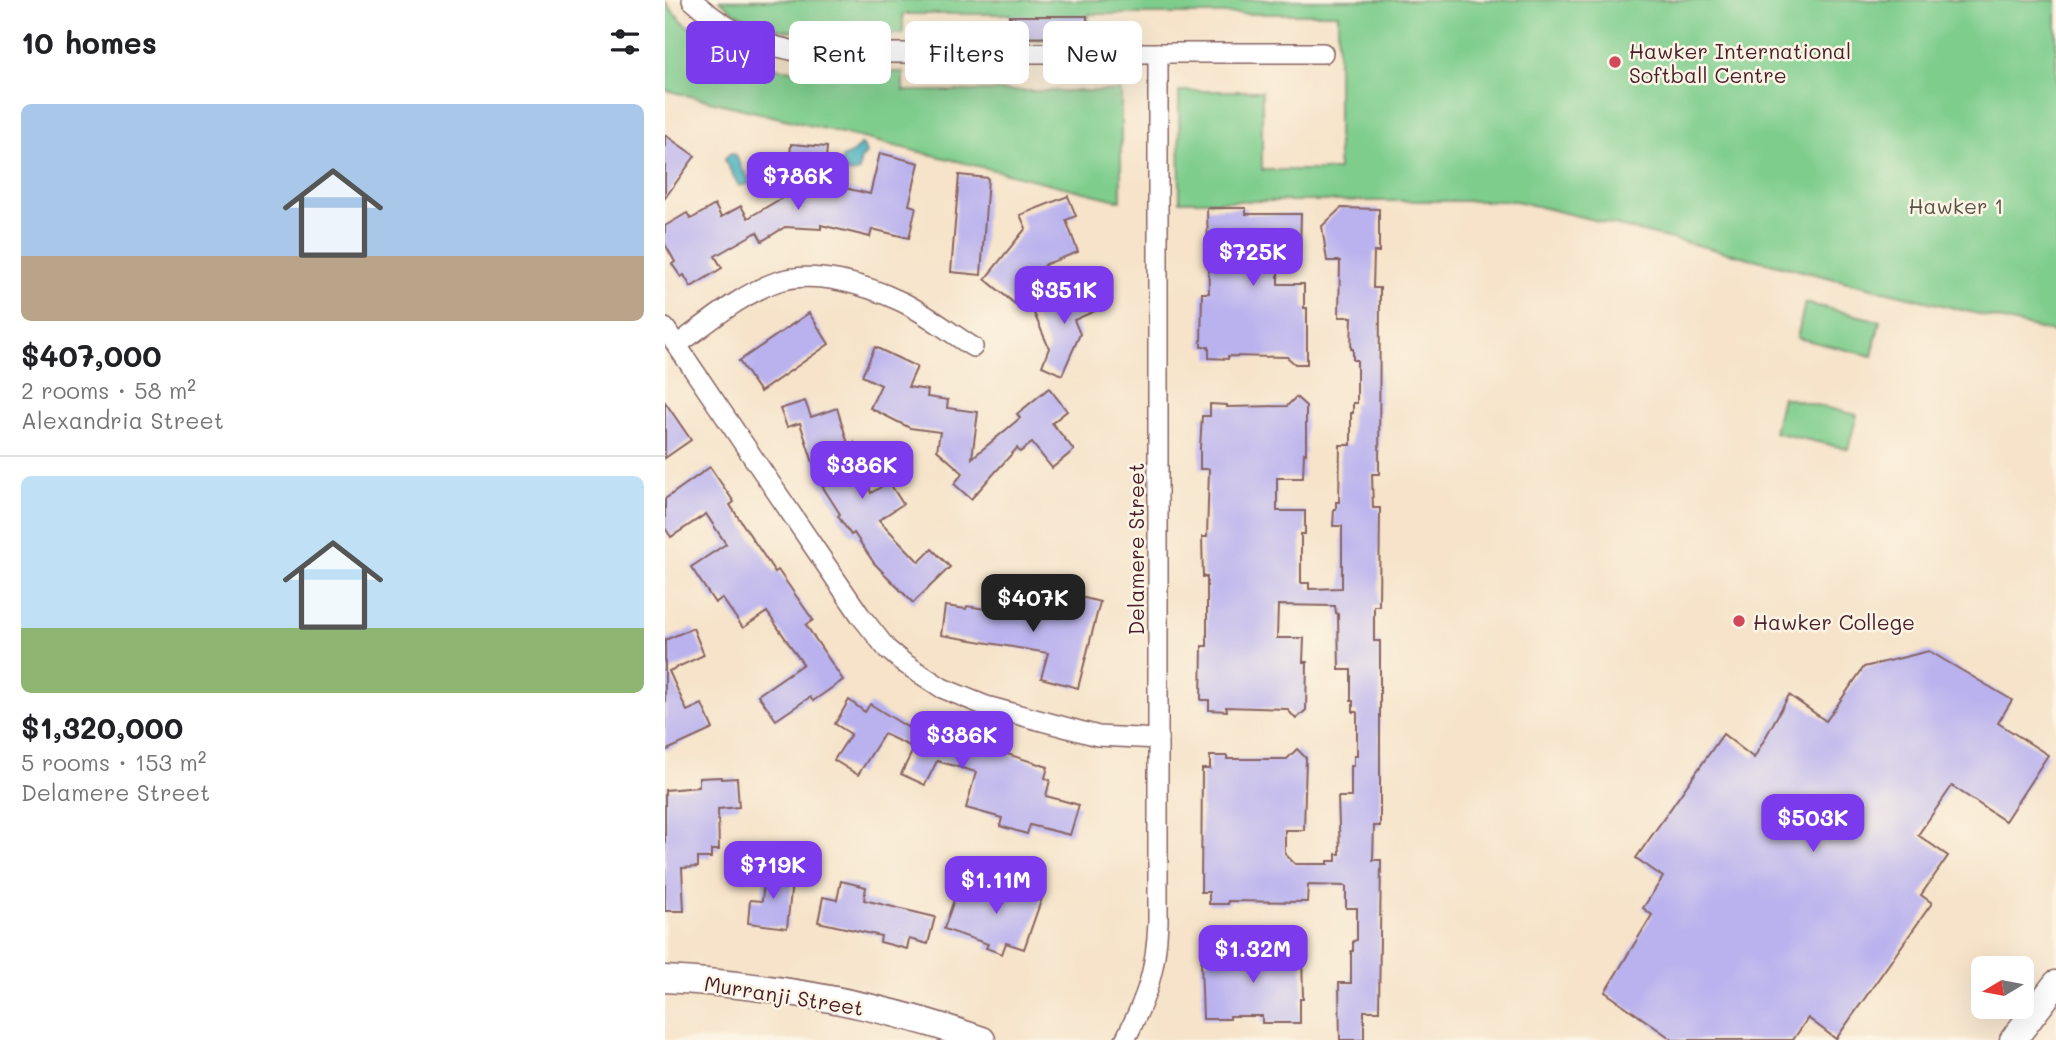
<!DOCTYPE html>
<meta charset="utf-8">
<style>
:root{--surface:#fff;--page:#f6f6f6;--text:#202124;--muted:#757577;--line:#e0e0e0;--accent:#7c3aed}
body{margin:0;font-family:Mali,sans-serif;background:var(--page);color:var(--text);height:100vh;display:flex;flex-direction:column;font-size:26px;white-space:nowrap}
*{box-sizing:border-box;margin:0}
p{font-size:23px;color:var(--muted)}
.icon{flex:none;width:38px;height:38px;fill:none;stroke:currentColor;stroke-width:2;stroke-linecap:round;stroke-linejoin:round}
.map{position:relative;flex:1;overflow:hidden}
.drawer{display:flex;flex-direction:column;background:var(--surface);width:665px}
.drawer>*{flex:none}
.banner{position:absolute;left:21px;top:21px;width:665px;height:63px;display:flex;gap:14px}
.needle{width:46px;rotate:260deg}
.fabs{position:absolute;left:1306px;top:956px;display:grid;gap:14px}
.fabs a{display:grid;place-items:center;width:63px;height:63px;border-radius:10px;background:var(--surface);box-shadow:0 7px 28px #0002;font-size:35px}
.price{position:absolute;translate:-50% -60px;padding:0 16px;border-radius:14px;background:var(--accent);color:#fff;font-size:23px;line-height:46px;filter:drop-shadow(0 2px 4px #0008)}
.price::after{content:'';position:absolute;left:50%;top:42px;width:21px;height:16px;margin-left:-10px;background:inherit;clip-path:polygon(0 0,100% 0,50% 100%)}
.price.selected{background:#222;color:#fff}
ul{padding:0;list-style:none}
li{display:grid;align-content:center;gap:14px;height:371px;padding:0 21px}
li+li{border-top:2px solid var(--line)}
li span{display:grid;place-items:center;height:217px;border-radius:10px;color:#555}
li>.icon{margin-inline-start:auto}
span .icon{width:126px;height:126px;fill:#fffc;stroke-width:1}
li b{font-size:30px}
h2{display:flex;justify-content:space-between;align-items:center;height:84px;padding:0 21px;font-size:30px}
.pill{padding:0 24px;border-radius:10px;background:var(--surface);box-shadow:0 7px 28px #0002;font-size:24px;line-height:63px}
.pill.selected{background:var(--accent);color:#fff}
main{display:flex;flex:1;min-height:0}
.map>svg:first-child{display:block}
.green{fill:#7ecd8d;stroke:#64765c;stroke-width:2}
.water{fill:#41afbe;stroke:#466774;stroke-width:2}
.building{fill:#bab2ee}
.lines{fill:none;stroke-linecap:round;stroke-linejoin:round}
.street-casing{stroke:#866462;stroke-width:22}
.secondary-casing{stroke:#866462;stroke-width:29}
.street{stroke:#fff;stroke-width:19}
.secondary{stroke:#fff;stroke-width:26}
.poi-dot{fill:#d1495b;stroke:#fcf5e5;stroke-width:2.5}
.labels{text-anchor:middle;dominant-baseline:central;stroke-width:5;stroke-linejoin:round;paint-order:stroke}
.poi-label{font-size:21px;fill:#4a1f2b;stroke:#fcf5e5;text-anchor:start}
.park-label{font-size:21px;fill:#5a5348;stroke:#fcf5e5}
.street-label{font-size:21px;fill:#4a1f2b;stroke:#fcf5e5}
</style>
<main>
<section class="drawer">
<h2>10 homes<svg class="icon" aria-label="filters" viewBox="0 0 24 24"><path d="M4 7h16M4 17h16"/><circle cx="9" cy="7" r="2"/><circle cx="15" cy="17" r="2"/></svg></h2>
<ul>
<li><span style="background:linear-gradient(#a9c7e8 70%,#b9a48a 0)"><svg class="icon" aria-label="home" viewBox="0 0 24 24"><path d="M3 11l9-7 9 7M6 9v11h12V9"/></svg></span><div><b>$407,000</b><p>2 rooms · 58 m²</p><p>Alexandria Street</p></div></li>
<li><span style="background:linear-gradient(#bfe0f5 70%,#8fb573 0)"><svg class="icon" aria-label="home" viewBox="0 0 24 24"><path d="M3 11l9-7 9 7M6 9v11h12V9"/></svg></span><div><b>$1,320,000</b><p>5 rooms · 153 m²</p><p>Delamere Street</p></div></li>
</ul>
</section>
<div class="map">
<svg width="1391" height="1040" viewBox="0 0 1391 1040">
<rect width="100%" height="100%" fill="#fcf5e5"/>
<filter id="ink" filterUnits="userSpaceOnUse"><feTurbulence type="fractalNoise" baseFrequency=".0143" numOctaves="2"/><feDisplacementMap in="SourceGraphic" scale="14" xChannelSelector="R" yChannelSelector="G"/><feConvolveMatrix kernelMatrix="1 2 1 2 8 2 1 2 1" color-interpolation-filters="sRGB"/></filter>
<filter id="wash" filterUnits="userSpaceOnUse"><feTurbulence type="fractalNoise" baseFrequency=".00686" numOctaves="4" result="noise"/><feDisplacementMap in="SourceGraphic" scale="28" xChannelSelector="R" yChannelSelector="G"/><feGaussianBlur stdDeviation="1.57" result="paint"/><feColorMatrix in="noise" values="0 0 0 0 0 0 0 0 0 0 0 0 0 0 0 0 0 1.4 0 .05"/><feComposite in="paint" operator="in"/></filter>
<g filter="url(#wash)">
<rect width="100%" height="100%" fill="#f6e3c9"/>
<g class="green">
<path d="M55 0H1391V333L851 201H515L514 91H597V170H673V14H424V40H345V14H238V34C182 33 97 44 55 0Z"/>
<path d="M0 2C66 84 143 71 238 72V91H456V201L0 90Z"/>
<polygon points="1140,303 1215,321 1207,356 1132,338"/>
<polygon points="1117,397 1192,415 1183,449 1109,432"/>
</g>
<g class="water">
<polygon points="195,145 198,146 201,153 195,161 194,171 186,174 179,171 176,165 177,158 188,153"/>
<polygon points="66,153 71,155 77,169 84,178 84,184 74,186 60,161 60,158"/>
</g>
<g id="blocks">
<g class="building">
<polygon points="344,16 422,16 422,37 344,38"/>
<polygon points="0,135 30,156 0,198"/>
<polygon points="126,144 162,147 159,183 205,194 215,153 254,163 244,205 251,207 244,238 207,229 205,237 156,225 156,229 120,227 97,241 92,232 50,256 57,268 26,287 19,275 16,277 7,264 10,262 0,244 0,226 22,213 26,219 50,205 56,217 76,206 83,218 122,195"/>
<polygon points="294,175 323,178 316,275 286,272"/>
<polygon points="403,196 411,216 401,220 413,252 381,264 350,304 320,279 361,228 355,215"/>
<polygon points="542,208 581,208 581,214 636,214 635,252 622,252 613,261 613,284 639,284 639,308 642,308 642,364 630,364 622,357 563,356 563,359 544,358 544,347 536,347 537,293 544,293"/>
<polygon points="676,208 714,209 714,252 709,252 708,288 715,288 714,474 707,474 708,508 715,508 714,606 709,606 709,641 715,641 715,826 709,826 708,860 716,860 714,1011 699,1011 699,1040 675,1040 674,983 686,983 686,951 688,951 688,941 692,940 692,908 681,908 681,886 643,885 642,902 563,901 563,904 544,904 544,892 536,892 537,769 545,769 545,756 562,756 562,759 622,759 632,749 641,758 639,830 620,830 620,854 630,864 663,864 663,861 671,861 671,854 675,854 673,797 686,797 686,766 689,766 689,756 692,756 692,712 688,712 688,701 686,701 686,670 674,670 673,614 671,613 670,606 613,605 612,638 639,638 638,662 642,662 641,710 631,719 622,709 561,707 562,711 544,710 544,700 536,700 537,646 542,646 542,577 538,577 537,537 542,537 544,469 535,469 535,448 537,416 545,416 545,404 562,405 562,407 622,406 631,397 641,406 641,454 639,453 638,478 612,478 612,511 640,511 640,534 636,534 636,583 644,583 644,589 677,588 677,526 668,526 669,509 671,509 671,502 674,502 675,445 686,445 686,413 688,413 688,403 692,403 692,360 688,360 688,349 686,349 687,317 674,317 675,261 662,261 657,226"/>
<polygon points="428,286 437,308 409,320 415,334 397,375 377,366 384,348 368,311"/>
<polygon points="144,313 164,344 95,392 74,361"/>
<polygon points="210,347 252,367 243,387 263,390 262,397 283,400 282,408 313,412 307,458 355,418 352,414 384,388 402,411 387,423 409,450 387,468 367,443 355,452 352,448 306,499 289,484 298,473 272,450 275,432 245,428 205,408 216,385 197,376"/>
<polygon points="140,401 146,417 172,408 185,450 189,443 206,493 224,482 238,504 214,520 254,562 267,549 285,567 248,603 209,563 189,533 186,535 173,516 175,514 154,481 135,423 122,427 115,409"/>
<polygon points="0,402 26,440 0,458"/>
<polygon points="45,467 69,502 65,505 91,544 110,572 113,570 148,620 141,625 178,680 148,701 145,697 111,720 93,695 138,664 102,612 78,628 57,598 50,603 26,567 61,544 41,514 6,537 0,528 0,499"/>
<polygon points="400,593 435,602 413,688 376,678 383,653 276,635 280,606 301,609 302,606 382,619 384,615 394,618"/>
<polygon points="28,628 39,655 4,671 22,711 37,704 48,729 0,751 0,640"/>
<polygon points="1264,651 1347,700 1333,723 1383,755 1340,821 1287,786 1253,835 1283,856 1256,895 1267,903 1171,1039 1143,1018 1128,1040 1008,1040 940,992 987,915 978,908 998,877 971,858 1058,734 1089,758 1124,695 1161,721 1199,667"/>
<polygon points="184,700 200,712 205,704 247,730 250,723 265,730 263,735 302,753 305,742 383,767 380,778 385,780 381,796 414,805 405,835 365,825 362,834 335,826 337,818 301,808 311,772 272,761 260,785 236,774 249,748 219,734 193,775 169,760 186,734 170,724"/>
<polygon points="56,777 56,779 72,778 74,807 53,809 54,850 46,850 46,858 33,858 33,867 17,868 19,911 0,911 0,790 34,787 34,778"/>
<polygon points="100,870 128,873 122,928 83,923 85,900 97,901"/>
<polygon points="342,879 379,892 359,949 341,943 337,954 321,948 323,944 279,929 294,885 335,900"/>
<polygon points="176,881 201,887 199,900 270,917 263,944 244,939 242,949 215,942 216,936 153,922 158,897 172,900"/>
<polygon points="628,941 637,951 638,999 635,999 635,1023 597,1023 597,1016 565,1016 565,1019 538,1019 536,961 543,961 543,948 563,949 563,952 619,951"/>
</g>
</g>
</g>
<g filter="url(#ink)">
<use href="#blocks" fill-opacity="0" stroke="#866462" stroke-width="2"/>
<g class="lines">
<g class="street-casing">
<g id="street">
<path d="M27 0C66 34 89 43 140 53H658"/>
<polyline points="0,328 195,615 222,649 239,663 277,688 321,706 433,736 493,739"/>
<path d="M12 345C43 323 75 295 111 282 149 269 201 285 235 301 261 313 284 332 308 347"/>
<path d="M460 1040C482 996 491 972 493 922V53"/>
</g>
</g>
<g class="secondary-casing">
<g id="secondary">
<path d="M0 979C107 985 216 1004 317 1040"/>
<polyline points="1348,1040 1391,984"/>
</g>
</g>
<use href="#street" class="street"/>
<use href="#secondary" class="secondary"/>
</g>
</g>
<g class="poi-dot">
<circle cx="950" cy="62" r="7"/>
<circle cx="1074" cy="621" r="7"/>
</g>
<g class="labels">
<g class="poi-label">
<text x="964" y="50">Hawker International<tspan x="964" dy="24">Softball Centre</tspan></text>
<text x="1088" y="621">Hawker College</text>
</g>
<g class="park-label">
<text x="1291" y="205">Hawker 1</text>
</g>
<g class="street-label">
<text transform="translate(470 549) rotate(-90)">Delamere Street</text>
<text transform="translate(119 995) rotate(9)">Murranji Street</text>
</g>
</g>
</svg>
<div class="fabs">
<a><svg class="needle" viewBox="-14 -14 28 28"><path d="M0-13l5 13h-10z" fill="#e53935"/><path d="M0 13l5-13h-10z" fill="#757577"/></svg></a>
</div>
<b class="price" style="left:133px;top:212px">$786K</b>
<b class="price" style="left:588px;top:288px">$725K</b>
<b class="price" style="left:399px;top:326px">$351K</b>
<b class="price" style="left:197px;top:501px">$386K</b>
<b class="price selected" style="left:368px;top:634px">$407K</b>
<b class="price" style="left:297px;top:771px">$386K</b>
<b class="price" style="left:1148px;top:854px">$503K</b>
<b class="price" style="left:108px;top:901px">$719K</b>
<b class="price" style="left:331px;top:916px">$1.11M</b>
<b class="price" style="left:588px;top:985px">$1.32M</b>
<div class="banner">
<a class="pill selected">Buy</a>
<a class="pill">Rent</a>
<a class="pill">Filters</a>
<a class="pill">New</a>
</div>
</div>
</main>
